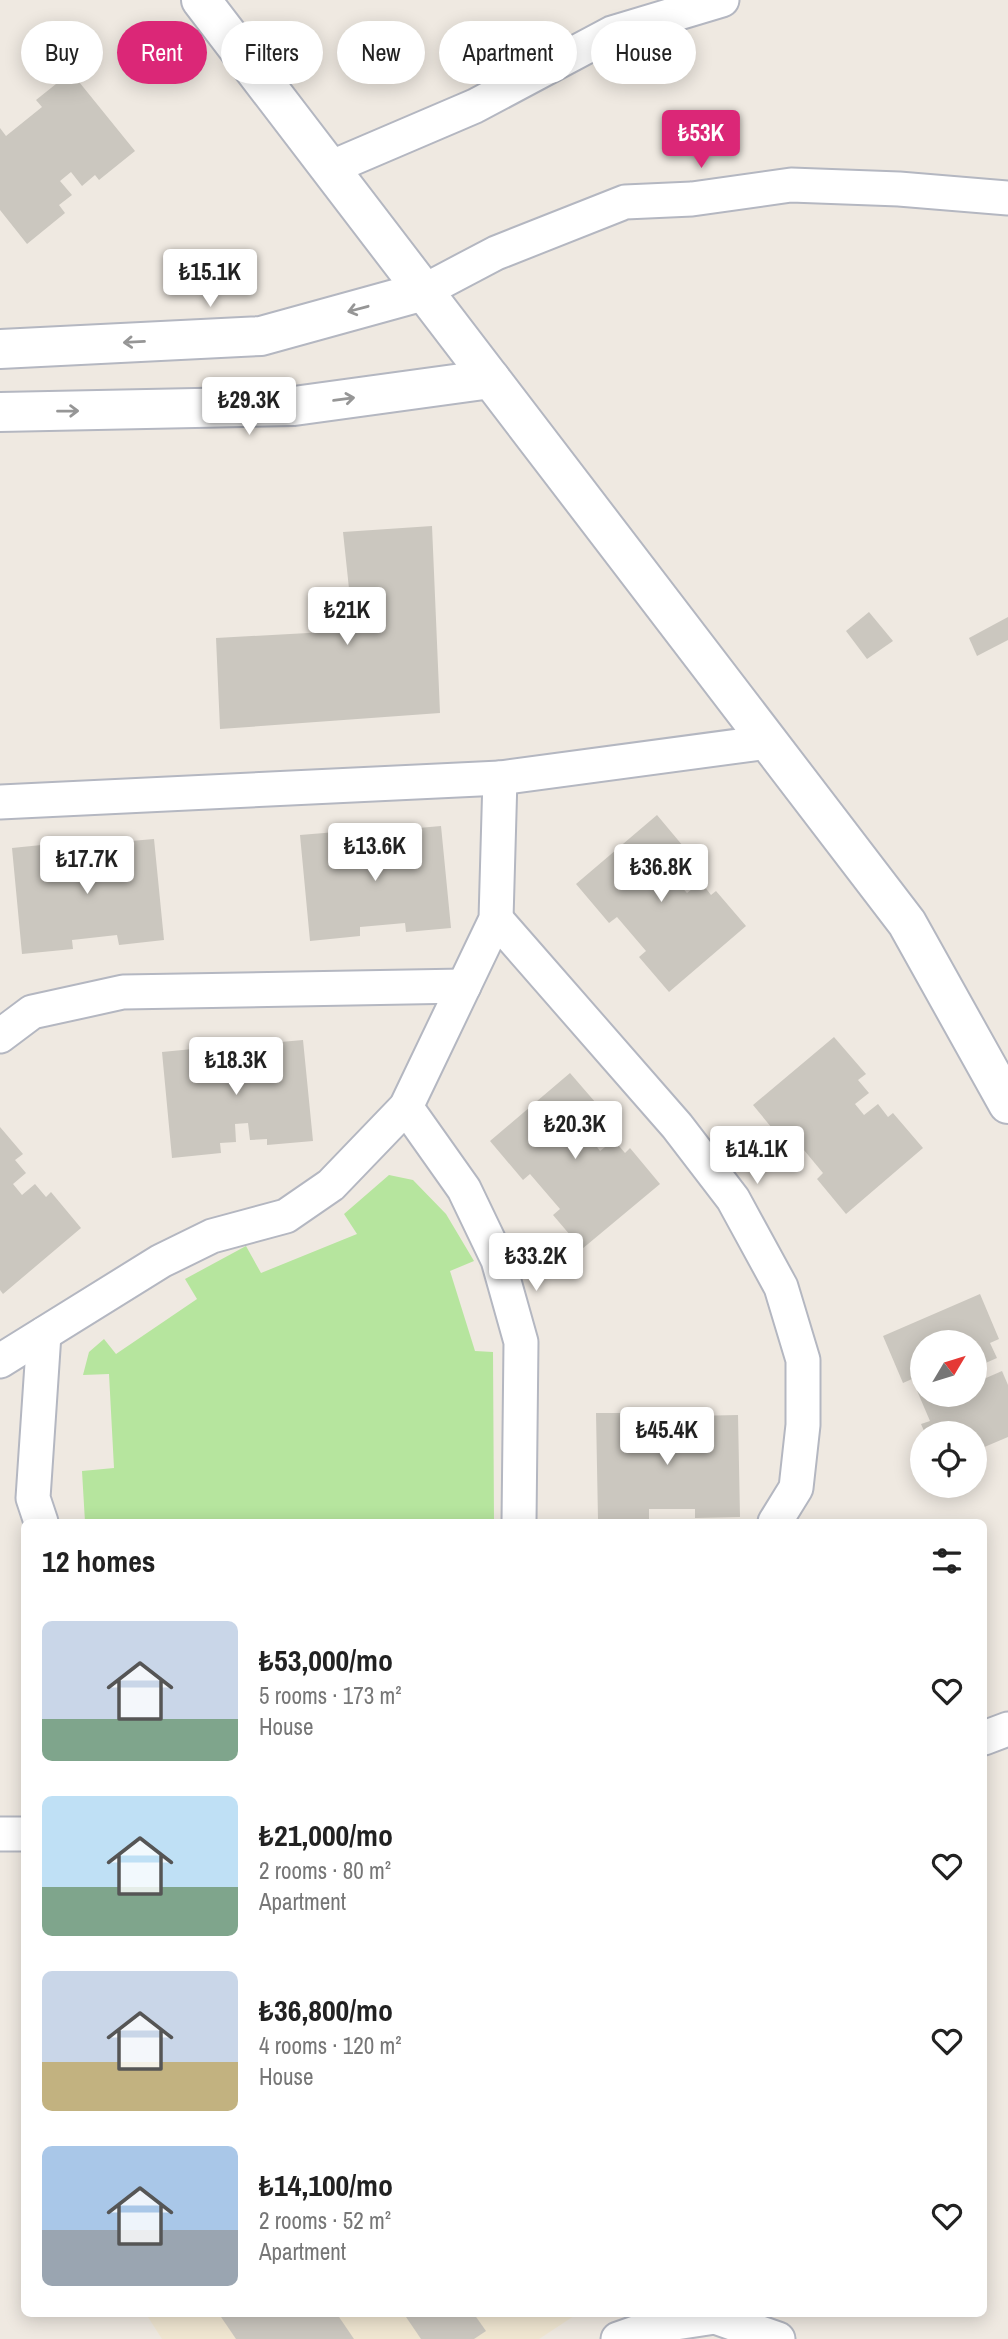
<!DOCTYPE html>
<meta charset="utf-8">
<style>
:root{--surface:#fff;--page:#f6f6f6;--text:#222;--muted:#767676;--accent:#db2777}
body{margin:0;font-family:"Archivo Narrow",sans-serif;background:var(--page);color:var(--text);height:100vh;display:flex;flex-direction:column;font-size:26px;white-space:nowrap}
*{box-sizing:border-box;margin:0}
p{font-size:23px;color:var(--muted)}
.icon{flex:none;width:38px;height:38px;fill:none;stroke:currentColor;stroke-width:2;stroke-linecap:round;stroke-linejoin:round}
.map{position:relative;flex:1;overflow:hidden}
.panel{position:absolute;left:21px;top:1519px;width:966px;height:798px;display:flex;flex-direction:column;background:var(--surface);border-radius:10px;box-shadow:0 4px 18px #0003}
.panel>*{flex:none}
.hud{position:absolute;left:21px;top:21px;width:966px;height:63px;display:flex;gap:14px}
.needle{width:46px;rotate:52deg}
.controls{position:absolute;left:910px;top:1330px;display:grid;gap:14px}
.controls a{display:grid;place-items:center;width:77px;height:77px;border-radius:50%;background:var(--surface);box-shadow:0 4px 18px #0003;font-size:35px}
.price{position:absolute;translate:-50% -60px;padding:0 16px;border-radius:7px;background:#fff;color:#222;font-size:23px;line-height:46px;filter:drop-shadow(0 2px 4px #0008)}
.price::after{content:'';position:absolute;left:50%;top:42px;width:21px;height:16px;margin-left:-10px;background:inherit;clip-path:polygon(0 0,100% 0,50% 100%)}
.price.active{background:var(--accent);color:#fff}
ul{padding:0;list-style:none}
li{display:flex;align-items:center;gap:21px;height:175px;padding:0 21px}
li span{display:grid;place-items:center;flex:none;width:196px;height:140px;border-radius:10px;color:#555}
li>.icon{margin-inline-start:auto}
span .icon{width:84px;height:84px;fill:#fffc;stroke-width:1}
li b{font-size:30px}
h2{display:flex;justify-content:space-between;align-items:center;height:84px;padding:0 21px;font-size:30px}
.tag{padding:0 24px;border-radius:32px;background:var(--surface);box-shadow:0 4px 18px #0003;font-size:24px;line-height:63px}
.tag.active{background:var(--accent);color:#fff}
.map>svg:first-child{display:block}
.education{fill:#f0e6d1}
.green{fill:#b6e59e}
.building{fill:#cbc7bf;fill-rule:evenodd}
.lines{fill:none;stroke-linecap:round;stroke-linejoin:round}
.minor-casing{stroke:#b4b7c1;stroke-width:37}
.tertiary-casing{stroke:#b4b7c1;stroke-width:42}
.secondary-casing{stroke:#b4b7c1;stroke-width:42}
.minor{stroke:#fff;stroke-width:33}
.tertiary{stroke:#fff;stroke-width:38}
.secondary{stroke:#fff;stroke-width:38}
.oneway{stroke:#969696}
</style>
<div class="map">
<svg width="1008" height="2339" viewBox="0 0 1008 2339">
<rect width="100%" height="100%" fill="#efe9e1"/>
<polygon class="education" points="146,2314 577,2314 539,2339 162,2339"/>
<polygon class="green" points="389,1175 413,1180 446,1214 474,1261 450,1271 475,1351 493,1352 494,1522 85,1522 82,1471 114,1468 109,1374 83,1375 89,1352 104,1339 116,1354 197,1299 185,1279 246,1246 261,1273 357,1234 344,1214"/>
<g class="building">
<polygon points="71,72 135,151 99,180 95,175 82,186 71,172 60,181 72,195 59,205 65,213 27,244 0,210 0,128 6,136 42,107 36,100"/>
<polygon points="432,526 440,713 220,729 216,638 344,631 352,617 343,532"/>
<polygon points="869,612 893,641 867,659 846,631"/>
<polygon points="1008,617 1008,640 977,656 969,638"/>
<polygon points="657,815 688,852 681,859 691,872 678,883 687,893 701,882 711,895 716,891 746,926 669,992 639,957 646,951 617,917 609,923 576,884"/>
<polygon points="441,826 451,928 406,932 405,923 360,927 360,936 310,941 300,835 348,831 349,841 366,839 367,857 381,856 379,838 396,837 396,830"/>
<polygon points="154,839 164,940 119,945 117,935 72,940 73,949 22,954 12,848 61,843 61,853 78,852 80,870 93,868 92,851 109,849 108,843"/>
<polygon points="834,1037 866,1074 858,1080 869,1093 855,1104 864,1115 878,1104 888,1117 893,1113 923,1148 846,1214 817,1179 823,1173 794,1138 786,1145 753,1105"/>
<polygon points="303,1040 313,1141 267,1145 267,1139 250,1140 248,1123 235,1124 236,1142 220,1143 221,1153 172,1158 162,1052 213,1047 214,1057 259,1053 258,1044"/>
<polygon points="570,1073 602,1110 594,1116 605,1129 592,1140 600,1151 614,1140 625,1153 630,1148 660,1184 582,1249 553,1215 560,1209 530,1174 523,1180 490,1141"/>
<polygon points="0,1127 23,1154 15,1160 26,1173 13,1184 22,1195 35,1184 46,1197 51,1192 81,1228 3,1294 0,1290"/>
<path d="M980 1294 999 1339 990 1343 997 1358 981 1365 986 1378 1002 1371 1008 1385V1437L975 1451V1433H925L921 1424 930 1421 912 1379 903 1383 883 1336ZM922 1342H975V1395H922Z"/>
<polygon points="596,1413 645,1413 645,1423 662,1422 662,1440 676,1440 675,1423 692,1423 692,1416 738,1415 740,1517 695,1518 695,1509 649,1509 649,1519 598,1520"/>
<polygon points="219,2314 337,2314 354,2339 236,2339"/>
<polygon points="404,2314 474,2314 486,2331 474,2339 421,2339"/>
</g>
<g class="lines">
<g class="minor-casing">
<g id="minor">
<polyline points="330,168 475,106 612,33 722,0"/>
<polyline points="424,291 496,253 625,202 692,199 791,185 899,189 1008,198"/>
<polyline points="0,802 500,778 768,742"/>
<polyline points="496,919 677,1126 733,1199 781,1287 803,1360 803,1425 796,1488 775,1522"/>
<polyline points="0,1036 32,1012 123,992 464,986"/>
<polyline points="406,1107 464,1189 498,1260 521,1342 519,1522"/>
<polyline points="0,1361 161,1261 212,1236 286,1216 331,1185 406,1107 496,919 500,778"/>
<polyline points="41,1522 33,1498 44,1334"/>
<polyline points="984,1738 1008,1729"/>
<polyline points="0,1834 24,1834"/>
<polyline points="618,2339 655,2326 715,2317 778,2339"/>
</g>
</g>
<g class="tertiary-casing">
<g id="tertiary">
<polyline points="0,349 261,336 424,291"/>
<polyline points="0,412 294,406 491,379"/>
</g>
</g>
<g class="secondary-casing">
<polyline id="secondary" points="201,0 907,923 1008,1104"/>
</g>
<use href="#minor" class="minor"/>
<use href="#tertiary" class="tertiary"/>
<use href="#secondary" class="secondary"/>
</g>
<defs><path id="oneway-shaft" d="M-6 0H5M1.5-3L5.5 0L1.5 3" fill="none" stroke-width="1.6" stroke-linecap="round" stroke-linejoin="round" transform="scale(1.75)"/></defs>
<g class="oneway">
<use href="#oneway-shaft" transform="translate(358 309) rotate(165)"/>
<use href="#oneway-shaft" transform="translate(134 342) rotate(177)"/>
<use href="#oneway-shaft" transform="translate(344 399) rotate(-8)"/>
<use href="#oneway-shaft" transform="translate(68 411) rotate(-1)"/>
</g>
</svg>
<div class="controls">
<a><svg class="needle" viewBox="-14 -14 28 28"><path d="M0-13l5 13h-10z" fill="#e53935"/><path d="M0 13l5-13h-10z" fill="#767676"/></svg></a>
<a><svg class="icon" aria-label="locate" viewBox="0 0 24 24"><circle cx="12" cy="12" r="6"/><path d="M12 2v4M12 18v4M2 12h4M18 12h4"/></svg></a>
</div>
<b class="price active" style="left:701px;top:170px">₺53K</b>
<b class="price" style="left:210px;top:309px">₺15.1K</b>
<b class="price" style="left:249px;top:437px">₺29.3K</b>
<b class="price" style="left:347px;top:647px">₺21K</b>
<b class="price" style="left:375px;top:883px">₺13.6K</b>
<b class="price" style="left:87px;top:896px">₺17.7K</b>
<b class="price" style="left:661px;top:904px">₺36.8K</b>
<b class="price" style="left:236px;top:1097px">₺18.3K</b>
<b class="price" style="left:575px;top:1161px">₺20.3K</b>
<b class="price" style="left:757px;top:1186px">₺14.1K</b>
<b class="price" style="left:536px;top:1293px">₺33.2K</b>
<b class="price" style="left:667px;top:1467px">₺45.4K</b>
<div class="hud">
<a class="tag">Buy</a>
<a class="tag active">Rent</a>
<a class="tag">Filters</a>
<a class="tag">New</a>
<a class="tag">Apartment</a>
<a class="tag">House</a>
</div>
<section class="panel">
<h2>12 homes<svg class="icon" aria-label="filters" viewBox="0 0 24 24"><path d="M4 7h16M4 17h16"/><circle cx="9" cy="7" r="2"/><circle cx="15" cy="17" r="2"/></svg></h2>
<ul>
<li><span style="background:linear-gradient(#c9d6e8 70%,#7fa58c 0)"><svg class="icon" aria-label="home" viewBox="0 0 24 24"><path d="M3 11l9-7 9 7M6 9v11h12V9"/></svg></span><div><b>₺53,000/mo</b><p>5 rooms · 173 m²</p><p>House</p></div><svg class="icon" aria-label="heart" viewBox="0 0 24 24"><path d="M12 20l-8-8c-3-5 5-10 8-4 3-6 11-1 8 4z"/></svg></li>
<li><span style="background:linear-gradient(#bfe0f5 65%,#7fa58c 0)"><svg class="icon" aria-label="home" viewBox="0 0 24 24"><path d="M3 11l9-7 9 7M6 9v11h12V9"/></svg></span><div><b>₺21,000/mo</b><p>2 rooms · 80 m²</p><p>Apartment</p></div><svg class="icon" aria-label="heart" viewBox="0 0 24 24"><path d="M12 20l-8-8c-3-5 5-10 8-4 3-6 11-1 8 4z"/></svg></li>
<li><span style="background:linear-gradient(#c9d6e8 65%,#c2b280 0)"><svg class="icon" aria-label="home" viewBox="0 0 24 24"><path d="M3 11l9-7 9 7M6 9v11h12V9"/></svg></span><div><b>₺36,800/mo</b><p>4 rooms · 120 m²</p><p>House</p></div><svg class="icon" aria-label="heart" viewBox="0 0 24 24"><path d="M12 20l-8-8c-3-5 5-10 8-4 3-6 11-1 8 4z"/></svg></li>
<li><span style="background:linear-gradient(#a9c7e8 60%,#9aa5b1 0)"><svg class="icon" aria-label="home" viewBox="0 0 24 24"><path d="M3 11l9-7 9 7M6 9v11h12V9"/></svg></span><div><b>₺14,100/mo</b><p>2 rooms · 52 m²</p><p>Apartment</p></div><svg class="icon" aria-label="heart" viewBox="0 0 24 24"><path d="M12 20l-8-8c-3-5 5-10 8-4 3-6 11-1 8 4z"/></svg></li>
</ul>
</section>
</div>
